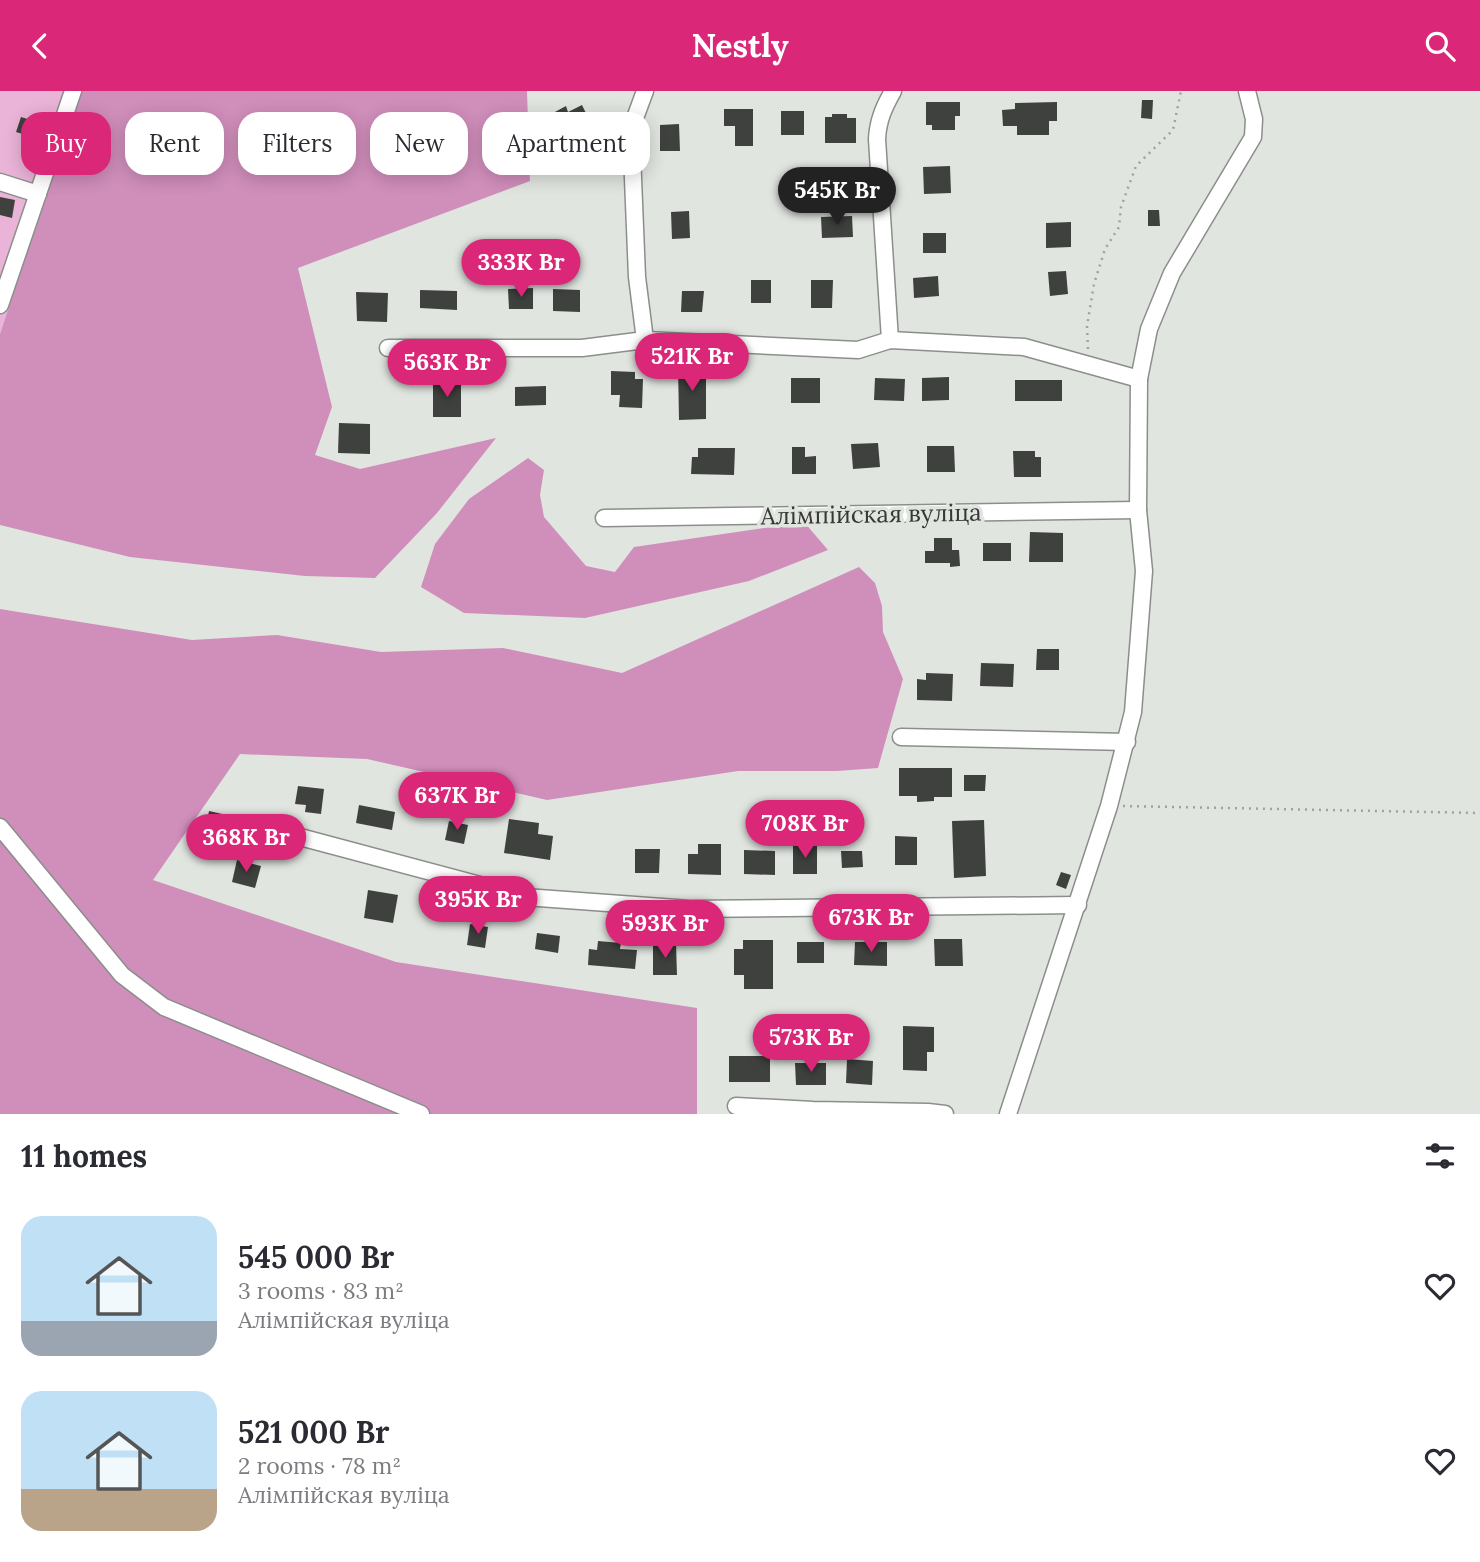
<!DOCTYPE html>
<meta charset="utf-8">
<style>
:root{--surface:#fff;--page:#f7f7f7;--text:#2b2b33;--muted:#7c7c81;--accent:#db2777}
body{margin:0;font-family:Lora,serif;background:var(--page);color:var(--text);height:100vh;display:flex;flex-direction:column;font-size:26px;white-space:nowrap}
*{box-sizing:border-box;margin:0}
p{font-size:23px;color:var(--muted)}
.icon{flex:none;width:38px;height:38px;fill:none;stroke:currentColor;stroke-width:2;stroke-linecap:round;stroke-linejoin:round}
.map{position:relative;height:1023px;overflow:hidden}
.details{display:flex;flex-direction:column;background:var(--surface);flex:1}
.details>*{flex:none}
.hud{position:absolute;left:21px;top:21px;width:700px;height:63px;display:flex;gap:14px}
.price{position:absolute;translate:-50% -60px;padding:0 16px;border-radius:24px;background:var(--accent);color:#fff;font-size:23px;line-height:46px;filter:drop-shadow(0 2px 4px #0008)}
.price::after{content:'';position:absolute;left:50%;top:42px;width:21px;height:16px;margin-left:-10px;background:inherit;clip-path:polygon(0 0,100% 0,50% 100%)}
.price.selected{background:#222;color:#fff}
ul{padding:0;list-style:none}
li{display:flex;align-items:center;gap:21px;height:175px;padding:0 21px}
li span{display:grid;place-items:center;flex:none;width:196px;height:140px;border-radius:21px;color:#555}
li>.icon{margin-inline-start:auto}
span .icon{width:84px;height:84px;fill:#fffc;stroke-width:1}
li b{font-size:30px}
h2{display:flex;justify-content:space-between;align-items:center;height:84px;padding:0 21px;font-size:30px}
.chip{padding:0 24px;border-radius:21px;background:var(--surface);box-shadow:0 4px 18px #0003;font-size:24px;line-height:63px}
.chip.selected{background:var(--accent);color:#fff}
header{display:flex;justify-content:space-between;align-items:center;height:91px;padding:0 21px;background:var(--accent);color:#fff;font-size:32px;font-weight:700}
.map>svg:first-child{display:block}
.green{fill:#eab3d8}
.forest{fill:#d08ebb}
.building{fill:#3e413d}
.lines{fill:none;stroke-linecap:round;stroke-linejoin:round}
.minor-casing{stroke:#8b8f8a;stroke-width:19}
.path{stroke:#9fa29e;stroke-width:2.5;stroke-dasharray:2 5;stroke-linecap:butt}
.minor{stroke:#fff;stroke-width:16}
.labels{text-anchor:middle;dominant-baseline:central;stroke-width:7;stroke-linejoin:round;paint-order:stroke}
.street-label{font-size:24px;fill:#363836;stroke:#e1e5e0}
</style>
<header><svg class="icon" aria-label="back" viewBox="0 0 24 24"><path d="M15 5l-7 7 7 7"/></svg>Nestly<svg class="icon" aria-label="search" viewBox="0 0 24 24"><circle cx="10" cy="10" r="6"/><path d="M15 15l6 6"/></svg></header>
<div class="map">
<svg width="1480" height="1023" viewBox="0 0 1480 1023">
<rect width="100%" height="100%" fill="#e1e5e0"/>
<polygon class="green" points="0,0 81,0 0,243"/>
<g class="forest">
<polygon points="81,0 527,0 530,90 298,177 332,316 315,364 360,378 496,347 437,422 375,487 305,485 130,466 0,434 0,243"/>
<polygon points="528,367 544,379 540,404 544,426 586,475 615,481 634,456 804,431 828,459 749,490 585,527 464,522 421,496 435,453 469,408"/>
<polygon points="859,476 875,492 882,515 883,541 903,588 878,677 837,680 738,680 547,709 367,668 240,663 153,789 396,871 697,917 697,1023 0,1023 0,518 192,549 277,544 381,561 503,557 622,582"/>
</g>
<g class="building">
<polygon points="1142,9 1153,9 1152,28 1141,27"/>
<polygon points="926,11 960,11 960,25 955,25 955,39 932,39 932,34 926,34"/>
<polygon points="1057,11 1057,30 1049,30 1049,44 1017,44 1017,35 1003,35 1002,19 1015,18 1015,12"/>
<polygon points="582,14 604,59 590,66 586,57 573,63 553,22 566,15 568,21"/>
<polygon points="724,18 753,18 753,55 735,55 735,35 724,35"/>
<rect x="781" y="20" width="23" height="24"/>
<polygon points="832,23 847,23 847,27 856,27 856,52 825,52 825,26 832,26"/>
<polygon points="21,26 40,32 36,47 16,41"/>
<polygon points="679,33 680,60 660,60 660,34"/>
<polygon points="950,75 951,102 924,103 923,76"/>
<polygon points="0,106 15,109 12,127 0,124"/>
<polygon points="1148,119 1159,119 1160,135 1148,135"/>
<polygon points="689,120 690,147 672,148 671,121"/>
<polygon points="852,125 853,146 822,147 821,126"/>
<polygon points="1071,131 1071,156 1046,157 1046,132"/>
<rect x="923" y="142" width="23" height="20"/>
<polygon points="1066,180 1068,203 1050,205 1048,181"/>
<polygon points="938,185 939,205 914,207 913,187"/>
<rect x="751" y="189" width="20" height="23"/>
<polygon points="811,189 833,189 832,217 811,217"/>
<polygon points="533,197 533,218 509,218 508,198"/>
<polygon points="553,198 580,199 580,221 553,220"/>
<polygon points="420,199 457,200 457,219 420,217"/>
<polygon points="682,200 704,200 702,221 681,221"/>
<polygon points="356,201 388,202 387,231 357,230"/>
<polygon points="701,273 701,284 706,284 706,328 679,329 678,274"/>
<polygon points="611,280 635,281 635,288 643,288 642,317 619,316 620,304 611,304"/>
<polygon points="949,286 949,309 922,310 922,287"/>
<rect x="791" y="287" width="29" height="25"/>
<polygon points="875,287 905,288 904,310 874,309"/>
<rect x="433" y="289" width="28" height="37"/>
<rect x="1015" y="289" width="47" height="21"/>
<polygon points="546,295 546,314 515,315 515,296"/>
<polygon points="339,332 370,333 370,363 338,362"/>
<polygon points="878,352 880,376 853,378 851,353"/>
<polygon points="927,355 954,355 955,381 927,381"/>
<polygon points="792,356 805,356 805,366 816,365 816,383 792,383"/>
<polygon points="698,357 735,357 734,384 691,383 692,366 698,366"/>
<polygon points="1013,360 1035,360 1035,366 1041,366 1041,386 1014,386"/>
<polygon points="1030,441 1063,442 1063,471 1029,471"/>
<polygon points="934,447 952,447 952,459 959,459 960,475 950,476 950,472 925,472 925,460 934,460"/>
<rect x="983" y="452" width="28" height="18"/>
<polygon points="1037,558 1059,558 1059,579 1036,579"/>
<polygon points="981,572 1014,573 1013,596 980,595"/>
<polygon points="926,582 953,583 952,610 917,609 917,588 926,589"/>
<polygon points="899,677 952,677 952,706 934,706 934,710 917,711 917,705 899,705"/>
<polygon points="964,684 986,684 985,700 964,700"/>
<polygon points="298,695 324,698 321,723 305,721 306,714 295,713"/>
<polygon points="359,714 395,721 392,739 356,732"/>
<polygon points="209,720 266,733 261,758 204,745"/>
<polygon points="509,728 539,732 538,743 553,745 550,769 504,762"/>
<polygon points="984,729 986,785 954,787 952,730"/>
<polygon points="449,730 468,734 464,753 445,749"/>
<polygon points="895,745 917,746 917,774 895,774"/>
<polygon points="698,753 721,753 721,784 688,783 688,763 698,763"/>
<rect x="793" y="755" width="24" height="28"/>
<polygon points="635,758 660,758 659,782 635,782"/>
<polygon points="744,759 775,760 775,784 744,783"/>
<polygon points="841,760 862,760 863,776 842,777"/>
<polygon points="237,769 261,775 255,797 232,791"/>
<polygon points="1061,781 1071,784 1066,798 1056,794"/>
<polygon points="368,799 398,804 393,832 364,827"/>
<polygon points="470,833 488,836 485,857 467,854"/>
<polygon points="537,842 560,845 558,862 535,858"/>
<polygon points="934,848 962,848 963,875 935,875"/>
<polygon points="743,849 773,849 773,898 744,898 744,884 734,884 734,858 743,858"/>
<polygon points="598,850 621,852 620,858 637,859 635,878 588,874 589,858 597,859"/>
<rect x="797" y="851" width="27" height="21"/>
<polygon points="855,851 887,851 887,875 854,874"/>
<polygon points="653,853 676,853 677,884 653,884"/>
<polygon points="903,935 934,936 934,961 927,961 927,980 903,979"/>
<rect x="729" y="965" width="41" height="26"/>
<polygon points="847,968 873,970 872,994 846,992"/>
<polygon points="795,972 826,972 826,994 796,994"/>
</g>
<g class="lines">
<g class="minor-casing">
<g id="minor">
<polyline points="645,0 631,38 637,186 645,249"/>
<polyline points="0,91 38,103"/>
<polyline points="0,214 73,0"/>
<path d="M890 249 877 48C878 29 884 16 893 0"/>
<polyline points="388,257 582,257 645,249 858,259 890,249 1024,256 1139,288"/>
<polyline points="604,427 1138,419"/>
<polyline points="901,646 1127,651"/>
<polyline points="0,736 122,884 164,916 421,1023"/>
<polyline points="285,742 525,806 690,818 1078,814"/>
<polyline points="736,1015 813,1019 928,1021 945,1023"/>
<polyline points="1008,1023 1109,715 1133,621 1144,480 1138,419 1139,288 1149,238 1172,182 1253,46 1254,28 1247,0"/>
</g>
</g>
<g class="path">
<polyline points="1088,258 1087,235 1094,193 1105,158 1119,136 1121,116 1136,75 1173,39 1181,0"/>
<polyline points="1123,715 1480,722"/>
</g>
<use href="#minor" class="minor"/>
</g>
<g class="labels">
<g class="street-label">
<text transform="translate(871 423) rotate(-1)">Алімпійская вуліца</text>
</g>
</g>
</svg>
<b class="price selected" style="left:837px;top:136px">545K Br</b>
<b class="price" style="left:521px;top:208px">333K Br</b>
<b class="price" style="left:692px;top:302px">521K Br</b>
<b class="price" style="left:447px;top:308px">563K Br</b>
<b class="price" style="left:457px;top:741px">637K Br</b>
<b class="price" style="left:805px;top:769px">708K Br</b>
<b class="price" style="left:246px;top:783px">368K Br</b>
<b class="price" style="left:478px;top:845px">395K Br</b>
<b class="price" style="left:871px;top:863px">673K Br</b>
<b class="price" style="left:665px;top:869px">593K Br</b>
<b class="price" style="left:811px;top:983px">573K Br</b>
<div class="hud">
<a class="chip selected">Buy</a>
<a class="chip">Rent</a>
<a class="chip">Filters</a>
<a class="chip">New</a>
<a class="chip">Apartment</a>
</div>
</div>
<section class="details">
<h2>11 homes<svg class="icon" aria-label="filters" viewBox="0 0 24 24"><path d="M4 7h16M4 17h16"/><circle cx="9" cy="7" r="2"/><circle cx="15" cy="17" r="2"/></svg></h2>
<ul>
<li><span style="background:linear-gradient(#bfe0f5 75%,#9aa5b1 0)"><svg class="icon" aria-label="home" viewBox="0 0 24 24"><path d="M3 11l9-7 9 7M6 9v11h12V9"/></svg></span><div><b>545 000 Br</b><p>3 rooms · 83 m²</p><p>Алімпійская вуліца</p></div><svg class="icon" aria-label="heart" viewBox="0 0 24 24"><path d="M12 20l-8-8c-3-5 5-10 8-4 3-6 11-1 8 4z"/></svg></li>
<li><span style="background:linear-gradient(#bfe0f5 70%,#b9a48a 0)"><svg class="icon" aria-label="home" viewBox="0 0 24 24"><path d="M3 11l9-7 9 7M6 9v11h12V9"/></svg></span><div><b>521 000 Br</b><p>2 rooms · 78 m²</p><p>Алімпійская вуліца</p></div><svg class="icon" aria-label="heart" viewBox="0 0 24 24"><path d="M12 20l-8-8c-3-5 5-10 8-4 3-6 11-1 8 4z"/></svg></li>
</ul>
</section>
